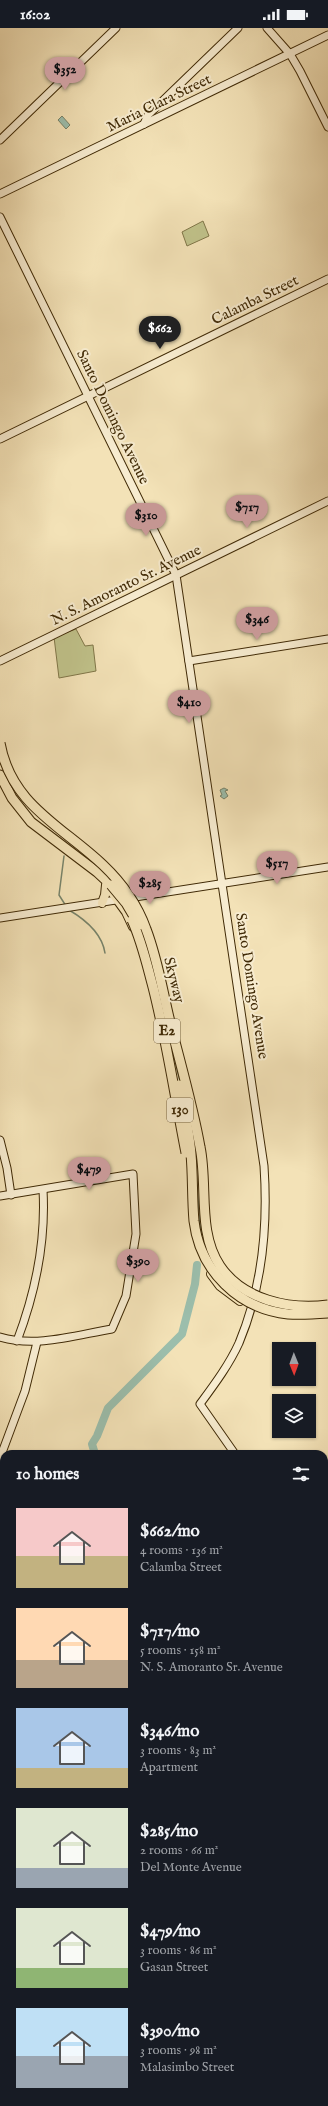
<!DOCTYPE html>
<meta charset="utf-8">
<style>
:root{--surface:#171b24;--page:#242831;--text:#f1f3f6;--muted:#9ea1a6;--accent:#c59692}
body{margin:0;font-family:"IM FELL English",serif;background:var(--page);color:var(--text);height:100vh;display:flex;flex-direction:column;font-size:15px;white-space:nowrap}
*{box-sizing:border-box;margin:0}
p{font-size:13px;color:var(--muted)}
.icon{flex:none;width:22px;height:22px;fill:none;stroke:currentColor;stroke-width:2;stroke-linecap:round;stroke-linejoin:round}
.map{position:relative;flex:1;overflow:hidden}
.details{position:absolute;left:0px;top:1422px;width:328px;height:656px;display:flex;flex-direction:column;background:var(--surface);border-radius:12px 12px 0 0;box-shadow:0 1px 3px #0004}
.details>*{flex:none}
.needle{width:26px;rotate:179deg}
.controls{position:absolute;left:272px;top:1314px;display:grid;gap:8px}
.controls a{display:grid;place-items:center;width:44px;height:44px;border-radius:0px;background:var(--surface);box-shadow:0 1px 3px #0004;font-size:20px}
.price{position:absolute;translate:-50% -34px;padding:0 9px;border-radius:14px;background:var(--accent);color:#111;font-size:13px;line-height:26px;filter:drop-shadow(0 1px 2px #0008)}
.price::after{content:'';position:absolute;left:50%;top:24px;width:12px;height:9px;margin-left:-6px;background:inherit;clip-path:polygon(0 0,100% 0,50% 100%)}
.price.active{background:#222;color:#fff}
ul{padding:0;list-style:none}
li{display:flex;align-items:center;gap:12px;height:100px;padding:0 16px}
li span{display:grid;place-items:center;flex:none;width:112px;height:80px;border-radius:0px;color:#555}
li>.icon{margin-inline-start:auto}
span .icon{width:48px;height:48px;fill:#fffc;stroke-width:1}
li b{font-size:17px}
h2{display:flex;justify-content:space-between;align-items:center;height:48px;padding:0 16px;font-size:17px}
.status{display:flex;justify-content:space-between;align-items:center;height:28px;padding:0 20px;background:var(--surface);direction:ltr}
.status svg{height:11px;fill:currentColor}
.map>svg:first-child{display:block}
.green{fill:#c0c28a;stroke:#807648}
.water{fill:#9bbeac;stroke:#77836a}
.lines{fill:none;stroke-linecap:round;stroke-linejoin:round}
.stream{stroke:#77836a;stroke-width:1.5}
.river{stroke:#9bbeac;stroke-width:8}
.secondary-casing{stroke:#402a06;stroke-width:9}
.primary-casing{stroke:#402a06;stroke-width:10}
.highway-casing{stroke:#402a06;stroke-width:11}
.secondary{stroke:#f7ecd0;stroke-width:7}
.primary{stroke:#f3e2b7;stroke-width:8}
.highway{stroke:#f3e2b7;stroke-width:9}
.highway-bridge-casing{stroke:#402a06;stroke-width:11;stroke-linecap:butt}
.highway-bridge{stroke:#f3e2b7;stroke-width:9}
.labels{text-anchor:middle;dominant-baseline:central;stroke-width:4;stroke-linejoin:round;paint-order:stroke}
.shield{fill:#f7ecd0;stroke:#776443;stroke-width:1}
.shield-label{font-size:14px;font-weight:bold;fill:#402a06}
.street-label{font-size:15px;fill:#402a06;stroke:#f7ecd0}
</style>
<div class="status"><b>16:02</b><svg viewBox="0 0 49 12"><path d="M0 12V9h3v3zM5 12V6h3v6zM10 12V3h3v9zM15 12V0h3v12zM26 1h20v11H26zM47 4h2v5h-2z"/></svg></div>
<div class="map">
<svg width="328" height="2078" viewBox="0 0 328 2078">
<rect width="100%" height="100%" fill="#f3e2b7"/>
<filter id="stains"><feTurbulence type="fractalNoise" baseFrequency=".005" numOctaves="4"/><feColorMatrix values="0 0 0 0 .2 0 0 0 0 .09 0 0 0 0 .02 0 0 0 .5 -.17"/></filter>
<radialGradient id="worn" r=".72"><stop offset=".6" stop-color="#630" stop-opacity="0"/><stop offset="1" stop-color="#630" stop-opacity=".3"/></radialGradient>
<g class="green">
<polygon points="203,193 209,208 187,218 182,204"/>
<polygon points="76,601 85,618 93,617 96,643 59,650 54,609"/>
</g>
<g class="water">
<polygon points="62,88 70,97 66,101 58,92"/>
<polygon points="224,760 228,762 225,763 228,768 224,771 220,768 222,767 220,762"/>
</g>
<g class="lines">
<g class="stream">
<polyline points="64,828 59,867 66,878"/>
<path d="M69 882C86 892 102 905 105 925"/>
<polyline points="140,900 144,908"/>
<polyline points="145,911 148,925"/>
<polyline points="170,1014 180,1053"/>
<polyline points="197,1157 200,1198 203,1207"/>
</g>
<g class="river">
<polyline points="95,1426 92,1416 97,1408 108,1380 182,1306 195,1256 197,1237"/>
<polyline points="324,1727 328,1734"/>
</g>
<g class="secondary-casing">
<g id="secondary">
<polyline points="267,0 290,26 300,43 328,99"/>
<polyline points="144,96 148,87 238,0"/>
<polyline points="0,112 116,0"/>
<polyline points="0,166 328,7"/>
<path d="M0 189 176 547 264 1138C268 1197 262 1260 239 1315 229 1337 214 1357 200 1376L235 1426"/>
<polyline points="0,411 328,251"/>
<polyline points="0,633 328,473"/>
<polyline points="189,633 328,611"/>
<polyline points="0,890 328,839"/>
<polyline points="0,1112 7,1140 11,1167"/>
<path d="M0 1168 133 1146 136 1206 126 1268 112 1301C76 1307 36 1320 0 1309"/>
<path d="M17 1313C36 1263 46 1215 43 1162"/>
<polyline points="0,1430 25,1363 37,1314"/>
<polyline points="324,1685 328,1695"/>
</g>
</g>
<g class="primary-casing">
<g id="primary">
<polyline points="110,862 126,884 133,899"/>
<polyline points="102,875 105,867 106,857"/>
<polyline points="211,1246 220,1258 240,1273"/>
</g>
</g>
<g class="highway-casing">
<polyline id="highway" points="0,747 12,770 31,794 97,844 111,857"/>
</g>
<use href="#secondary" class="secondary"/>
<use href="#primary" class="primary"/>
<use href="#highway" class="highway"/>
<g class="highway-bridge-casing">
<g id="highway-bridge">
<path d="M0 715C11 777 62 798 103 837 122 855 137 876 146 901 158 932 163 966 171 998 181 1038 193 1079 200 1119 208 1157 197 1204 220 1238 243 1272 289 1282 328 1277"/>
<polyline points="111,857 126,875 139,897"/>
<path d="M132 892C142 914 147 937 153 959 167 1014 175 1069 186 1125"/>
<path d="M179 1057C184 1080 189 1102 191 1126 193 1148 192 1171 194 1193 200 1243 239 1281 288 1286 301 1287 315 1286 328 1285"/>
</g>
</g>
<use href="#highway-bridge" class="highway-bridge"/>
</g>
<g class="labels">
<g class="shield">
<rect x="154" y="991" width="26" height="24" rx="3"/>
<rect x="167" y="1070" width="26" height="24" rx="3"/>
</g>
<g class="shield-label">
<text x="167" y="1003">E2</text>
<text x="180" y="1082">130</text>
</g>
<g class="street-label">
<text transform="translate(159 75) rotate(-26)">Maria Clara Street</text>
<text transform="translate(255 272) rotate(-26)">Calamba Street</text>
<text transform="translate(113 389) rotate(64)">Santo Domingo Avenue</text>
<text transform="translate(126 557) rotate(-26)">N. S. Amoranto Sr. Avenue</text>
<text transform="translate(174 952) rotate(76)">Skyway</text>
<text transform="translate(252 958) rotate(81)">Santo Domingo Avenue</text>
</g>
</g>
<rect width="100%" height="100%" filter="url(#stains)"/>
<rect width="100%" height="100%" fill="url(#worn)"/>
</svg>
<div class="controls">
<a><svg class="needle" viewBox="-14 -14 28 28"><path d="M0-13l5 13h-10z" fill="#e53935"/><path d="M0 13l5-13h-10z" fill="#9ea1a6"/></svg></a>
<a><svg class="icon" aria-label="layers" viewBox="0 0 24 24"><path d="M12 4l9 5-9 5-9-5zM3 14l9 5 9-5"/></svg></a>
</div>
<b class="price" style="left:65px;top:63px">$352</b>
<b class="price active" style="left:160px;top:322px">$662</b>
<b class="price" style="left:247px;top:501px">$717</b>
<b class="price" style="left:146px;top:509px">$310</b>
<b class="price" style="left:257px;top:613px">$346</b>
<b class="price" style="left:189px;top:696px">$410</b>
<b class="price" style="left:277px;top:857px">$517</b>
<b class="price" style="left:150px;top:877px">$285</b>
<b class="price" style="left:89px;top:1163px">$479</b>
<b class="price" style="left:138px;top:1255px">$390</b>
<section class="details">
<h2>10 homes<svg class="icon" aria-label="filters" viewBox="0 0 24 24"><path d="M4 7h16M4 17h16"/><circle cx="9" cy="7" r="2"/><circle cx="15" cy="17" r="2"/></svg></h2>
<ul>
<li><span style="background:linear-gradient(#f6c9c9 60%,#c2b280 0)"><svg class="icon" aria-label="home" viewBox="0 0 24 24"><path d="M3 11l9-7 9 7M6 9v11h12V9"/></svg></span><div><b>$662/mo</b><p>4 rooms · 136 m²</p><p>Calamba Street</p></div></li>
<li><span style="background:linear-gradient(#ffd9b3 65%,#b9a48a 0)"><svg class="icon" aria-label="home" viewBox="0 0 24 24"><path d="M3 11l9-7 9 7M6 9v11h12V9"/></svg></span><div><b>$717/mo</b><p>5 rooms · 158 m²</p><p>N. S. Amoranto Sr. Avenue</p></div></li>
<li><span style="background:linear-gradient(#a9c7e8 75%,#c2b280 0)"><svg class="icon" aria-label="home" viewBox="0 0 24 24"><path d="M3 11l9-7 9 7M6 9v11h12V9"/></svg></span><div><b>$346/mo</b><p>3 rooms · 83 m²</p><p>Apartment</p></div></li>
<li><span style="background:linear-gradient(#dfe7d0 75%,#9aa5b1 0)"><svg class="icon" aria-label="home" viewBox="0 0 24 24"><path d="M3 11l9-7 9 7M6 9v11h12V9"/></svg></span><div><b>$285/mo</b><p>2 rooms · 66 m²</p><p>Del Monte Avenue</p></div></li>
<li><span style="background:linear-gradient(#dfe7d0 75%,#8fb573 0)"><svg class="icon" aria-label="home" viewBox="0 0 24 24"><path d="M3 11l9-7 9 7M6 9v11h12V9"/></svg></span><div><b>$479/mo</b><p>3 rooms · 86 m²</p><p>Gasan Street</p></div></li>
<li><span style="background:linear-gradient(#bfe0f5 60%,#9aa5b1 0)"><svg class="icon" aria-label="home" viewBox="0 0 24 24"><path d="M3 11l9-7 9 7M6 9v11h12V9"/></svg></span><div><b>$390/mo</b><p>3 rooms · 98 m²</p><p>Malasimbo Street</p></div></li>
</ul>
</section>
</div>
